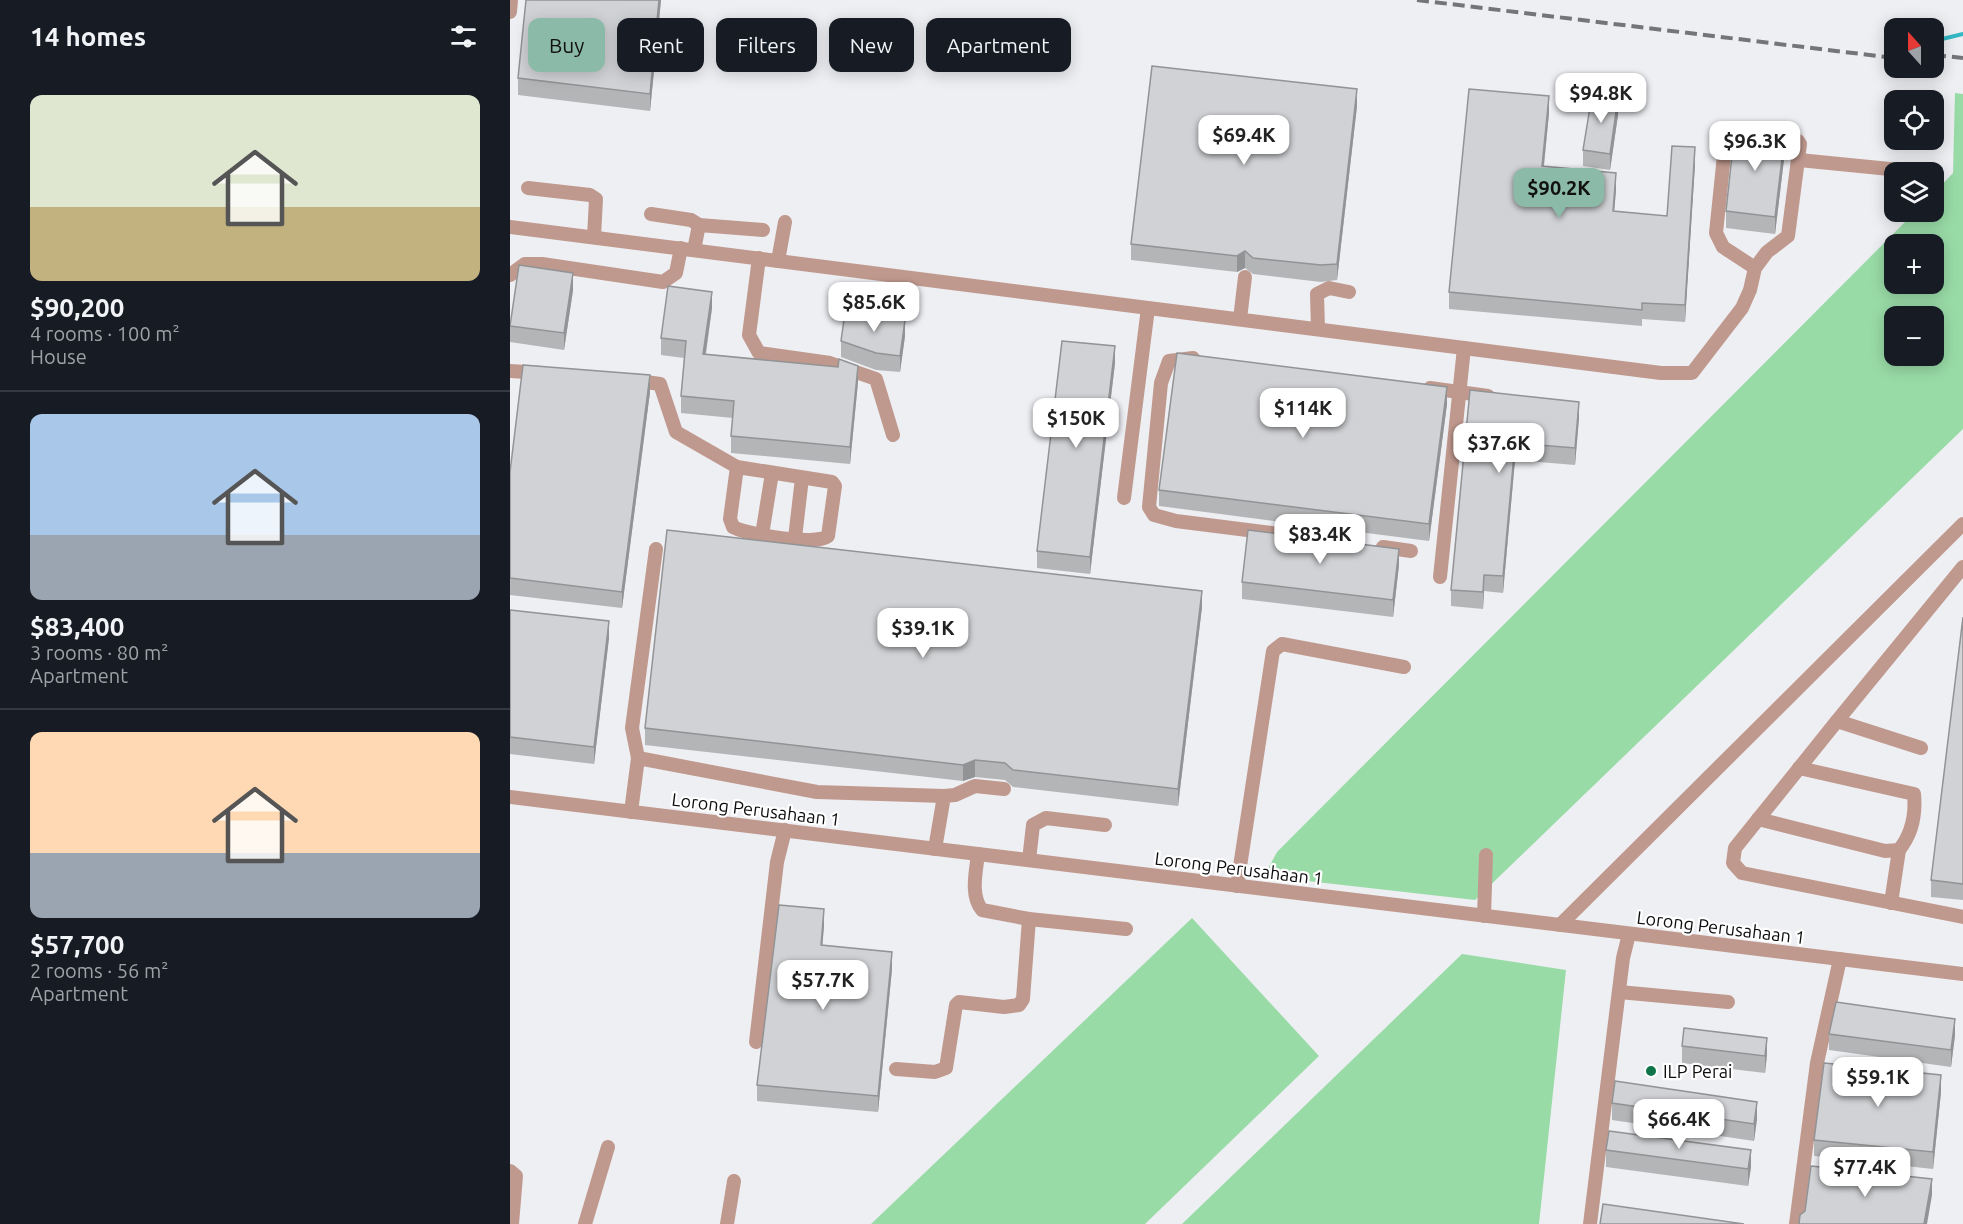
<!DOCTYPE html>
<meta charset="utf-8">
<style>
:root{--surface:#171b24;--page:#242831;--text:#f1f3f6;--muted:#9ea1a6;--line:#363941;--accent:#8cbaa9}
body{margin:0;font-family:Ubuntu,sans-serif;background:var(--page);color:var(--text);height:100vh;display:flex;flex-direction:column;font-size:22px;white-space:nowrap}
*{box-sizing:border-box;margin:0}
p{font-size:20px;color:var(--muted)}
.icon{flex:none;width:33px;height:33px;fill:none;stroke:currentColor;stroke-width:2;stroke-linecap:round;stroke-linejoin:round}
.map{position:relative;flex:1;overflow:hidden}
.drawer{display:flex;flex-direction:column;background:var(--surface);width:510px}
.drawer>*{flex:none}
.hud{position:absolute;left:18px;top:18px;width:570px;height:54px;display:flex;gap:12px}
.needle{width:39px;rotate:339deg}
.fabs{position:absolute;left:1374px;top:18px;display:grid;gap:12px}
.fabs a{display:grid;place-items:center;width:60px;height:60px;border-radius:12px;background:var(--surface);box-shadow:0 3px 15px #0003;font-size:30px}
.price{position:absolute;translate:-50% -51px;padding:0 14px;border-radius:12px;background:#fff;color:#222;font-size:20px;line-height:39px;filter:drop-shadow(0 2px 3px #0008)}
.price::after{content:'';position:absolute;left:50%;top:36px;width:18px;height:14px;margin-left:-9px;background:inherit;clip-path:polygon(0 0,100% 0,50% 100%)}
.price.selected{background:var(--accent);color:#111}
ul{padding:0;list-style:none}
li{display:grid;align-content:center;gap:12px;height:318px;padding:0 30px}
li+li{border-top:2px solid var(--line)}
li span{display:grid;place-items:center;height:186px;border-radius:12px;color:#555}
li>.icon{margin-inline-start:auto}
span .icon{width:108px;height:108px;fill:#fffc;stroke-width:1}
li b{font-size:26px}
h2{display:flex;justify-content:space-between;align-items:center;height:72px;padding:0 30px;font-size:26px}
.chip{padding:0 21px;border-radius:12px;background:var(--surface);box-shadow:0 3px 15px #0003;font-size:21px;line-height:54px}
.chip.selected{background:var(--accent);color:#111}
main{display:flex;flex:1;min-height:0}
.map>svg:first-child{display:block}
.green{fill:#99dba7;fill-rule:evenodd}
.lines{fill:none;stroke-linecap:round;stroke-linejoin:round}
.stream{stroke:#32b8c4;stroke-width:4}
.minor{stroke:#c0998e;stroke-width:14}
.rail{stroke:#757578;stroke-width:4;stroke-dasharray:12 6;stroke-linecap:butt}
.wall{fill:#b4b5b7}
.shaded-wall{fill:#929395}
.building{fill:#d1d2d5;stroke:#929395;stroke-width:1.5}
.poi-dot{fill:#10744b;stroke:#fff;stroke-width:2}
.labels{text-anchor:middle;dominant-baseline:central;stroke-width:4.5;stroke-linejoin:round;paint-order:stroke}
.street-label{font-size:18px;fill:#0e0e10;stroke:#fff}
.poi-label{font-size:18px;fill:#0e0e10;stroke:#fff;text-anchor:start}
</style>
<main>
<section class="drawer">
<h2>14 homes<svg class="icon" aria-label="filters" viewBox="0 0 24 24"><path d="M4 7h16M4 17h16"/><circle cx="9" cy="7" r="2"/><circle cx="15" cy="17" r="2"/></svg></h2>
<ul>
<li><span style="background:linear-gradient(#dfe7d0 60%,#c2b280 0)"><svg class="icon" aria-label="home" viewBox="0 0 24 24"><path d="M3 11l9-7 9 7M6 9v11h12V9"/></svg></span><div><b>$90,200</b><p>4 rooms · 100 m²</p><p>House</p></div></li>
<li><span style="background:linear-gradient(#a9c7e8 65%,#9aa5b1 0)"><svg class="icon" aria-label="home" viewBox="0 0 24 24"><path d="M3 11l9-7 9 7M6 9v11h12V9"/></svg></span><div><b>$83,400</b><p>3 rooms · 80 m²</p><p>Apartment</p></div></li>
<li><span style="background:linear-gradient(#ffd9b3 65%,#9aa5b1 0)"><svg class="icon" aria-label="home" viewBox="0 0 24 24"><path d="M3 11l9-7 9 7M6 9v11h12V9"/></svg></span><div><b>$57,700</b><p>2 rooms · 56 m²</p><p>Apartment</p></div></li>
</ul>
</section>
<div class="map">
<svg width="1453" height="1224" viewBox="0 0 1453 1224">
<rect width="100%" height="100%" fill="#eeeff3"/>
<g class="green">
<path d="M1445 93 1453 94V429L965 900 754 876 767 852 1405 212H1424V193L1443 173ZM1384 244H1424V284H1384ZM1384 316H1424V356H1384Z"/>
<polygon points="682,918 809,1056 635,1224 361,1224"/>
<polygon points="952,954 1056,970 1029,1224 672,1224"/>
</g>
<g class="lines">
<polyline class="stream" points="1424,41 1453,34"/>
<g class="minor">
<polyline points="0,12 1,0"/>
<polyline points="1289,160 1400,171"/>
<polyline points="18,188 80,195 86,199 84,237"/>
<polyline points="141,214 181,220 189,225 184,250"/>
<polyline points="189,225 253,230"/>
<polyline points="0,227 1151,373 1182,373 1232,308 1240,290 1245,268 1257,252 1278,236 1290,144 1288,141 1225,132 1216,136 1206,233 1213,247 1245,268"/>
<polyline points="249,258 239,335 249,353 320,363 366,379 383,435"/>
<polyline points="268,261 275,222"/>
<polyline points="0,275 15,264 32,264 153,282 166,273 171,248"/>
<polyline points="730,319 735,277"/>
<polyline points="808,329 807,294 819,288 839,292"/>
<polyline points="683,358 659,361 651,383 639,507 644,515 666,521 800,538"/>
<polyline points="0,371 31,373"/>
<path d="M122 380 150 384 166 432 227 467 322 482 325 486 318 536C306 546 238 535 223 527L220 519 227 467"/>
<polyline points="920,388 978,396"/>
<polyline points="614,498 638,308"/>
<polyline points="252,535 262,473"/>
<polyline points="285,538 292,478"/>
<polyline points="873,547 901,551"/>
<polyline points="146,549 122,728 128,758 307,792 434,796"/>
<polyline points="930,577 954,348"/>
<polyline points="1327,721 1453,567"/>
<polyline points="1411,748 1327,721 1225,848 1223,863 1232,873 1453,917"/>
<polyline points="0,797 1453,974"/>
<polyline points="121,812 128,758"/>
<path d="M1248 819 1375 851 1389 850C1402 834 1406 815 1404 794L1289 768"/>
<polyline points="425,849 434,796 445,795 465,786 494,789"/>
<path d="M468 854C466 872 460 895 472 910L519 919 616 929"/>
<polyline points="519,860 523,825 536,818 595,825"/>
<polyline points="727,886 763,651 772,644 894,667"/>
<polyline points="1381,903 1389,850"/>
<polyline points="974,916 976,855"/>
<polyline points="1050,925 1453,524"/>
<polyline points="1109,992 1218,1002"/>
<polyline points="246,1042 267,862 275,830"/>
<polyline points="386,1069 425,1072 436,1068 446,1005 449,1002 494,1007 509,1005 513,999 519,919"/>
<polyline points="0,1171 6,1176 2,1224"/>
<polyline points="75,1224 98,1147"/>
<polyline points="217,1224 224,1181"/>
<polyline points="1080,1224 1113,958 1119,934"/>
<polyline points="1286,1224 1307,1063 1330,959"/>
</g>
<g class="rail">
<polyline points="907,0 1384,58"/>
<polyline points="1424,55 1453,58"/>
</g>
</g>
<g class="wall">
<polygon points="16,0 151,0 140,111 8,95 8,78"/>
<polygon points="847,106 827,280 811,282 743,274 735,268 727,272 621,260 621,244"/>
<polygon points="1039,113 1034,166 1106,190 1104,211 1157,216 1185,164 1175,322 1132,319 1132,326 939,309 939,292"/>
<polygon points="1108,115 1100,170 1073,166 1073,150"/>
<polygon points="1275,151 1265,234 1216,228 1216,211"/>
<polygon points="63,290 54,350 0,342 0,326"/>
<polygon points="202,308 196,354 348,382 340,464 221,453 221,436 223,418 171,413 171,396 174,358 151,355 151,338"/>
<polygon points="395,336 390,372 366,370 331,357 331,341"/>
<polygon points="605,363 580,574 527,568 527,551"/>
<polygon points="960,390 1069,418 1065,465 1005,460 993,593 974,591 973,609 941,606 941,590"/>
<polygon points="140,392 112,608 0,595 0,472"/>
<polygon points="937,404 919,541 649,506 649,490"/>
<polygon points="889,565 883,617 732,599 732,582"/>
<polygon points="692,607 668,806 503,787 495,780 465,777 453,781 135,745 135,728"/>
<polygon points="0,610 99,638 84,764 0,754"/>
<polygon points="1453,617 1453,900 1421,897 1421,880"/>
<polygon points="314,926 312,946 382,969 368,1112 247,1101 247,1085"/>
<polygon points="1319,1034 1445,1035 1441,1067 1319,1050"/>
<polygon points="1172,1046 1257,1054 1255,1073 1172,1063"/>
<polygon points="1431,1092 1423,1169 1304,1156 1304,1140"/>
<polygon points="1102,1103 1247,1119 1244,1141 1102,1120"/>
<polygon points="1096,1150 1241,1167 1238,1186 1096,1167"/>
</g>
<g class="shaded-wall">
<polygon points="149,0 151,0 140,111 140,94"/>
<polygon points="847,89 847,106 827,280 827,264"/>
<polygon points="1039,96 1039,113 1032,183 1032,166"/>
<polygon points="1108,98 1108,115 1100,170 1100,154"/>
<polygon points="1275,134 1275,151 1265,234 1265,217"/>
<polygon points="1185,147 1185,164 1175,322 1175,305"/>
<polygon points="1106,173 1106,190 1103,227 1103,211"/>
<polygon points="735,251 735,268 727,272 727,256"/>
<polygon points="63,273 63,290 54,350 54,333"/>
<polygon points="202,292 202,308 193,371 193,354"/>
<polygon points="395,320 395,336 390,372 390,356"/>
<polygon points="605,346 605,363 580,574 580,557"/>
<polygon points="348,366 348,382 340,464 340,447"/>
<polygon points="140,375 140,392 112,608 112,592"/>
<polygon points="937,387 937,404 919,541 919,524"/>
<polygon points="1069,402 1069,418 1065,465 1065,448"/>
<polygon points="1005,443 1005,460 993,593 993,576"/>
<polygon points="889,549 889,565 883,617 883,600"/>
<polygon points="974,575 974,591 973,609 973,592"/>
<polygon points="692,591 692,607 668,806 668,789"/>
<polygon points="99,621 99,638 84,764 84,747"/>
<polygon points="465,760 465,777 453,781 453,765"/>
<polygon points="314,909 314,926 311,962 311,945"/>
<polygon points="382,952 382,969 368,1112 368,1096"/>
<polygon points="1445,1019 1445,1035 1441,1067 1441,1050"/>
<polygon points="1257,1038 1257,1054 1255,1073 1255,1056"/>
<polygon points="1431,1075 1431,1092 1423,1169 1423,1152"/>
<polygon points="1247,1102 1247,1119 1244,1141 1244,1124"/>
<polygon points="1241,1150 1241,1167 1238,1186 1238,1169"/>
<polygon points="1422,1179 1422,1195 1417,1224 1414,1224"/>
</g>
<g class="building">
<polygon points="16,0 149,0 140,94 8,78"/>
<polygon points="642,66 847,89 827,264 811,265 743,258 735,251 727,256 621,244"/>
<polygon points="959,89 1039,96 1032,166 1106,173 1103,211 1157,216 1162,146 1185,147 1175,305 1132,303 1132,310 939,292"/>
<polygon points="1082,95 1108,98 1100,154 1073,150"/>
<polygon points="1225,128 1275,134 1265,217 1216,211"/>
<polygon points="9,265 63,273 54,333 0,326"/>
<polygon points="158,286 202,292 193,354 328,367 329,359 348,366 340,447 221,436 224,401 171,396 176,341 151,338"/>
<polygon points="335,312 395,320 390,356 366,353 331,341"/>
<polygon points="552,341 605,346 580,557 527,551"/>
<polygon points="667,353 937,387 919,524 649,490"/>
<polygon points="13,365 140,375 112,592 0,578 0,472"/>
<polygon points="960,390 1069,402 1065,448 1005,443 993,576 974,575 973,592 941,590"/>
<polygon points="157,530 692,591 668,789 503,770 495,763 465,760 453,765 135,728"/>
<polygon points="738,530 889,549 883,600 732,582"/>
<polygon points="0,610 99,621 84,747 0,737"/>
<polygon points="1453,617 1453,884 1421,880"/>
<polygon points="269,905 314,909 311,945 382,952 368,1096 247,1085"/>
<polygon points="1326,1002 1445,1019 1441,1050 1319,1034"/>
<polygon points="1174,1028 1257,1038 1255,1056 1172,1046"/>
<polygon points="1314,1063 1431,1075 1423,1152 1304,1140"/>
<polygon points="1105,1081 1247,1102 1244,1124 1102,1103"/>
<polygon points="1099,1131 1241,1150 1238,1169 1096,1150"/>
<polygon points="1301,1166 1422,1179 1414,1224 1289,1224 1290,1215 1295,1211"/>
<polygon points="1093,1204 1234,1224 1090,1224"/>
</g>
<circle class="poi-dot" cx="1141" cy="1071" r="6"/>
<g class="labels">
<g class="street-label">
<text transform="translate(246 809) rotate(7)">Lorong Perusahaan 1</text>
<text transform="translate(729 868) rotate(7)">Lorong Perusahaan 1</text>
<text transform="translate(1211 927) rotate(7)">Lorong Perusahaan 1</text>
</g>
<g class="poi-label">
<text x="1153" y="1071">ILP Perai</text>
</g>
</g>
</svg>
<div class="fabs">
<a><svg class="needle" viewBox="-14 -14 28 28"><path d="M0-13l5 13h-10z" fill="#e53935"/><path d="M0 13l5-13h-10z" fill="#9ea1a6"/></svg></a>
<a><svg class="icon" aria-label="locate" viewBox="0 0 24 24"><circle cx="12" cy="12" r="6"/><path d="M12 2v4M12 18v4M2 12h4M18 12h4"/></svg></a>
<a><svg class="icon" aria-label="layers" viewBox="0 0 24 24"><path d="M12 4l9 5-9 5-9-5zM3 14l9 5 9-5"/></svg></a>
<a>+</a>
<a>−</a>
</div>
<b class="price" style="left:1091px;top:124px">$94.8K</b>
<b class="price" style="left:734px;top:166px">$69.4K</b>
<b class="price" style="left:1245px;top:172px">$96.3K</b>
<b class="price selected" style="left:1049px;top:219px">$90.2K</b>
<b class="price" style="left:364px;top:333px">$85.6K</b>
<b class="price" style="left:793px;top:439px">$114K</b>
<b class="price" style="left:566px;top:449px">$150K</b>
<b class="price" style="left:989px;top:474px">$37.6K</b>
<b class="price" style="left:810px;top:565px">$83.4K</b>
<b class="price" style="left:413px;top:659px">$39.1K</b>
<b class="price" style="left:313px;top:1011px">$57.7K</b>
<b class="price" style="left:1368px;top:1108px">$59.1K</b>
<b class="price" style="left:1169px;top:1150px">$66.4K</b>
<b class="price" style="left:1355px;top:1198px">$77.4K</b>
<div class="hud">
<a class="chip selected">Buy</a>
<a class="chip">Rent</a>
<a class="chip">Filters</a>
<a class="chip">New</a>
<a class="chip">Apartment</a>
</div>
</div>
</main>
